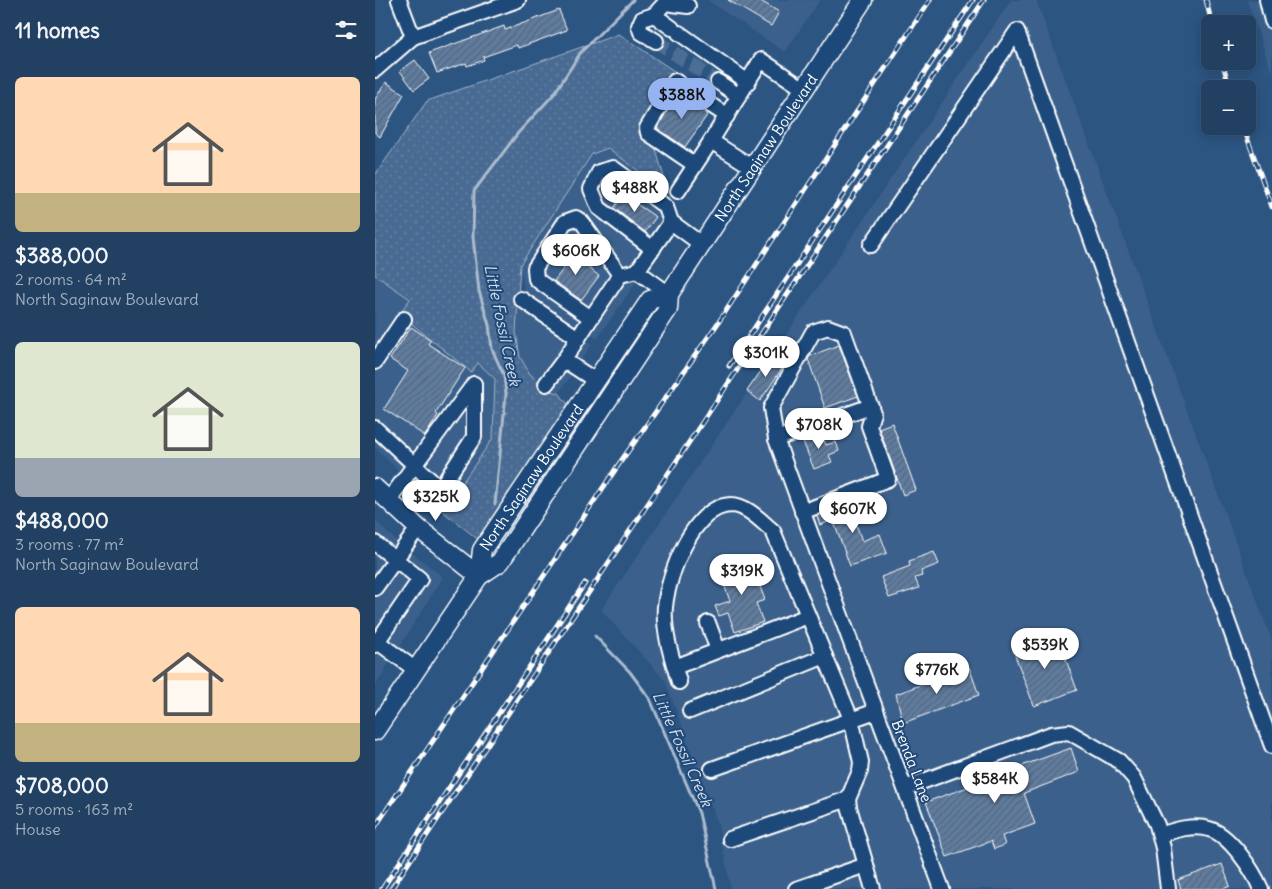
<!DOCTYPE html>
<meta charset="utf-8">
<style>
:root{--surface:#214062;--page:#294768;--text:#f1f3f6;--muted:#a2afbe;--line:#3e5977;--accent:#95b2f1}
body{margin:0;font-family:Delius,sans-serif;background:var(--page);color:var(--text);height:100vh;display:flex;flex-direction:column;font-size:19px;white-space:nowrap}
*{box-sizing:border-box;margin:0}
p{font-size:16px;color:var(--muted)}
.icon{flex:none;width:28px;height:28px;fill:none;stroke:currentColor;stroke-width:2;stroke-linecap:round;stroke-linejoin:round}
.map{position:relative;flex:1;overflow:hidden}
.sheet{display:flex;flex-direction:column;background:var(--surface);width:375px}
.sheet>*{flex:none}
.fabs{position:absolute;left:826px;top:15px;display:grid;gap:10px}
.fabs a{display:grid;place-items:center;width:55px;height:55px;border-radius:8px;background:var(--surface);box-shadow:0 2px 12px #0003,0 0 0 1px var(--line);font-size:25px}
.price{position:absolute;translate:-50% -42px;padding:0 11px;border-radius:18px;background:#fff;color:#222;font-size:16px;line-height:32px;filter:drop-shadow(0 1px 2px #0008)}
.price::after{content:'';position:absolute;left:50%;top:30px;width:15px;height:11px;margin-left:-8px;background:inherit;clip-path:polygon(0 0,100% 0,50% 100%)}
.price.active{background:var(--accent);color:#111}
ul{padding:0;list-style:none}
li{display:grid;align-content:center;gap:10px;height:265px;padding:0 15px}
li span{display:grid;place-items:center;height:155px;border-radius:8px;color:#555}
li>.icon{margin-inline-start:auto}
span .icon{width:90px;height:90px;fill:#fffc;stroke-width:1}
li b{font-size:21px}
h2{display:flex;justify-content:space-between;align-items:center;height:60px;padding:0 15px;font-size:21px}
main{display:flex;flex:1;min-height:0}
.map>svg:first-child{display:block}
.built{fill:#3b618b}
.grass{fill:url(#grass-dots);stroke:#a4b5c8}
.lines{fill:none;stroke-linecap:round;stroke-linejoin:round}
.stream{stroke:#acbcce;stroke-width:3}
.building{fill:url(#building-hatch);stroke:#fff}
.minor-tunnel{stroke:#4c6e95;stroke-width:14;stroke-dasharray:14 7;stroke-linecap:butt}
.minor-casing{stroke:#fff;stroke-width:18}
.major-casing{stroke:#fff;stroke-width:21}
.minor{stroke:#1f4a7a;stroke-width:14}
.major{stroke:#1f4a7a;stroke-width:18}
.rail-casing{stroke:#fff;stroke-width:5}
.rail{stroke:#1f4a7a;stroke-width:3;stroke-dasharray:9;stroke-linecap:butt}
.labels{text-anchor:middle;dominant-baseline:central;stroke-width:4;stroke-linejoin:round;paint-order:stroke}
.street-label{font-size:15px;fill:#fff;stroke:#1f4a7a}
.water-label{font-size:16px;font-style:italic;fill:#d5dde6;stroke:#1f4a7a}
</style>
<main>
<section class="sheet">
<h2>11 homes<svg class="icon" aria-label="filters" viewBox="0 0 24 24"><path d="M4 7h16M4 17h16"/><circle cx="9" cy="7" r="2"/><circle cx="15" cy="17" r="2"/></svg></h2>
<ul>
<li><span style="background:linear-gradient(#ffd9b3 75%,#c2b280 0)"><svg class="icon" aria-label="home" viewBox="0 0 24 24"><path d="M3 11l9-7 9 7M6 9v11h12V9"/></svg></span><div><b>$388,000</b><p>2 rooms · 64 m²</p><p>North Saginaw Boulevard</p></div></li>
<li><span style="background:linear-gradient(#dfe7d0 75%,#9aa5b1 0)"><svg class="icon" aria-label="home" viewBox="0 0 24 24"><path d="M3 11l9-7 9 7M6 9v11h12V9"/></svg></span><div><b>$488,000</b><p>3 rooms · 77 m²</p><p>North Saginaw Boulevard</p></div></li>
<li><span style="background:linear-gradient(#ffd9b3 75%,#c2b280 0)"><svg class="icon" aria-label="home" viewBox="0 0 24 24"><path d="M3 11l9-7 9 7M6 9v11h12V9"/></svg></span><div><b>$708,000</b><p>5 rooms · 163 m²</p><p>House</p></div></li>
</ul>
</section>
<div class="map">
<svg width="897" height="889" viewBox="0 0 897 889">
<defs>
<pattern id="grass-dots" width="8" height="8" patternUnits="userSpaceOnUse" patternTransform="scale(1.25)"><rect width="8" height="8" fill="#486b92"/><path d="M2 2h.1M6 6h.1" fill="none" stroke="#6381a2" stroke-width="1.8" stroke-linecap="round"/></pattern>
<pattern id="building-hatch" width="6" height="6" patternUnits="userSpaceOnUse" patternTransform="scale(1.25)"><rect width="6" height="6" fill="#5e7c9f"/><path d="M-1 1l2-2M0 6l6-6M5 7l2-2" fill="none" stroke="#56667a"/></pattern>
</defs>
<rect width="100%" height="100%" fill="#2c5582"/>
<filter id="ink" filterUnits="userSpaceOnUse"><feTurbulence type="fractalNoise" baseFrequency=".02" numOctaves="2"/><feDisplacementMap in="SourceGraphic" scale="10" xChannelSelector="R" yChannelSelector="G"/><feConvolveMatrix kernelMatrix="1 2 1 2 8 2 1 2 1" color-interpolation-filters="sRGB"/></filter>
<g filter="url(#ink)">
<g class="built">
<polygon points="332,0 445,0 410,52"/>
<polygon points="636,0 661,0 897,641 897,889 356,889 343,824 290,680 226,610"/>
<polygon points="872,0 897,0 897,73"/>
<polygon points="233,148 294,194 306,217 222,339 149,290 145,265 217,154"/>
<polygon points="0,275 35,299 37,315 96,371 102,363 120,379 119,438 74,502 61,506 0,448"/>
<polygon points="142,289 217,344 184,393 175,391 155,374 145,357 141,332"/>
<polygon points="0,519 11,532 68,577 0,686"/>
</g>
<polygon class="grass" points="244,34 314,81 274,126 294,194 233,148 217,154 145,265 141,332 145,357 155,374 175,391 184,393 195,407 105,541 61,506 74,502 118,438 120,379 103,363 96,372 37,324 37,315 27,310 35,299 0,275 0,175 52,101"/>
<g class="lines">
<g class="stream">
<polyline points="120,504 131,394 129,376 117,349 114,325 104,291 98,237 99,191 143,133 179,94 206,52 258,0"/>
<polyline points="220,636 255,672 275,699 324,813 341,889"/>
</g>
</g>
<g class="building">
<polygon points="353,0 384,0 404,12 396,26"/>
<polygon points="184,10 192,30 143,48 142,45 108,57 109,60 92,66 91,63 62,73 54,53 129,26 130,30"/>
<polygon points="40,60 54,79 39,90 25,71"/>
<polygon points="11,82 29,94 5,137 0,133 0,99"/>
<polygon points="303,93 333,114 310,147 282,128"/>
<polygon points="248,195 281,217 270,232 239,208"/>
<polygon points="192,251 224,276 206,300 179,281 189,268 183,263"/>
<polygon points="36,327 56,340 53,344 90,368 61,413 63,415 50,436 9,409 33,371 15,359"/>
<polygon points="464,345 483,396 450,408 433,359 435,356"/>
<polygon points="397,355 410,364 385,401 372,391"/>
<polygon points="517,423 541,490 528,495 504,428"/>
<polygon points="446,433 451,445 461,442 464,451 454,455 457,462 439,469 427,439"/>
<polygon points="486,500 490,509 477,513 487,541 505,534 512,553 475,566 458,520 445,525 442,516"/>
<polygon points="559,552 564,564 546,571 547,576 540,578 544,588 514,598 506,577 535,566 534,561"/>
<polygon points="375,560 390,600 381,603 388,622 360,632 353,613 344,616 340,606 355,601 344,571"/>
<polygon points="682,635 702,690 659,706 638,650"/>
<polygon points="594,667 604,695 528,723 521,694"/>
<polygon points="696,748 704,772 649,793 660,824 627,836 630,845 619,849 616,841 572,857 551,802 604,783 602,777 611,774 613,778"/>
<polygon points="847,864 855,886 848,889 806,889 803,880"/>
</g>
<g class="lines">
<polyline class="minor-tunnel" points="281,41 343,82"/>
<g class="minor-casing">
<g id="minor">
<polyline points="24,0 38,37"/>
<polyline points="892,0 897,21"/>
<polyline points="279,15 290,3 313,6"/>
<polyline points="304,33 373,82"/>
<polyline points="281,41 266,32 264,26 267,19 279,15 297,28"/>
<polyline points="0,70 38,37 143,0"/>
<polyline points="343,82 364,96"/>
<polyline points="320,165 273,133 272,128 300,81 352,116"/>
<polyline points="377,167 336,141 386,60 429,89"/>
<polyline points="303,191 336,141"/>
<polyline points="496,245 642,31 897,746"/>
<polyline points="278,249 224,208 216,189 224,172 238,168 291,207 296,222 326,244"/>
<polyline points="294,294 262,271 296,222"/>
<polyline points="146,299 203,338"/>
<polyline points="216,318 245,275"/>
<polyline points="0,362 29,319"/>
<polyline points="221,381 189,360 216,318 166,283 161,279 160,268 190,222 201,218 207,222 245,275 262,271"/>
<polyline points="171,384 189,360"/>
<polyline points="0,428 65,489 99,437 99,384"/>
<polyline points="401,439 496,406"/>
<polyline points="13,501 99,384"/>
<polyline points="427,512 513,479 494,426 498,413 469,333 453,327 438,332 396,408 401,439 445,559 567,889"/>
<polyline points="0,543 45,579 0,645"/>
<polyline points="0,588 43,528"/>
<polyline points="333,623 343,650"/>
<polyline points="0,640 41,670"/>
<polyline points="300,667 433,616"/>
<path d="M304 682C297 658 288 632 290 607 293 575 318 506 356 505 372 505 387 522 398 531L476 719 486 762 485 771 473 799 474 807 498 889"/>
<polyline points="315,711 450,656"/>
<polyline points="337,769 501,711"/>
<polyline points="530,788 676,734 694,732 744,761 759,778 782,825 788,848 793,889"/>
<path d="M785 835C800 830 818 824 834 829 854 834 878 870 886 889"/>
<polyline points="355,839 473,799"/>
<polyline points="421,889 491,865"/>
</g>
</g>
<g class="major-casing">
<g id="major">
<polyline points="0,488 43,528 104,576"/>
<path id="s1" d="M104 576 107 550 275 300 294 294"/>
<path id="s2" d="M0 731 104 576 125 562 293 309 294 294 488 0"/>
</g>
</g>
<use href="#minor" class="minor"/>
<use href="#major" class="major"/>
<g class="rail-casing">
<g id="rail">
<polyline points="831,0 837,24"/>
<polyline points="847,61 855,89"/>
<polyline points="868,126 897,207"/>
<polyline points="354,366 598,0"/>
<polyline points="0,827 244,464 343,323 555,0"/>
<polyline points="7,889 210,583"/>
<polyline points="16,889 609,0"/>
</g>
</g>
<use href="#rail" class="rail"/>
</g>
</g>
<g class="labels">
<g class="street-label">
<text stroke="none"><textPath href="#s2" startOffset="706">North Saginaw Boulevard</textPath></text>
<text stroke="none"><textPath href="#s1" startOffset="114">North Saginaw Boulevard</textPath></text>
<text transform="translate(537 761) rotate(69)">Brenda Lane</text>
</g>
<g class="water-label">
<text transform="translate(128 325) rotate(78)">Little Fossil Creek</text>
<text transform="translate(308 749) rotate(66)">Little Fossil Creek</text>
</g>
</g>
</svg>
<div class="fabs">
<a>+</a>
<a>−</a>
</div>
<b class="price active" style="left:307px;top:120px">$388K</b>
<b class="price" style="left:260px;top:213px">$488K</b>
<b class="price" style="left:201px;top:276px">$606K</b>
<b class="price" style="left:391px;top:378px">$301K</b>
<b class="price" style="left:444px;top:450px">$708K</b>
<b class="price" style="left:61px;top:522px">$325K</b>
<b class="price" style="left:478px;top:534px">$607K</b>
<b class="price" style="left:367px;top:596px">$319K</b>
<b class="price" style="left:670px;top:670px">$539K</b>
<b class="price" style="left:562px;top:695px">$776K</b>
<b class="price" style="left:620px;top:804px">$584K</b>
</div>
</main>
